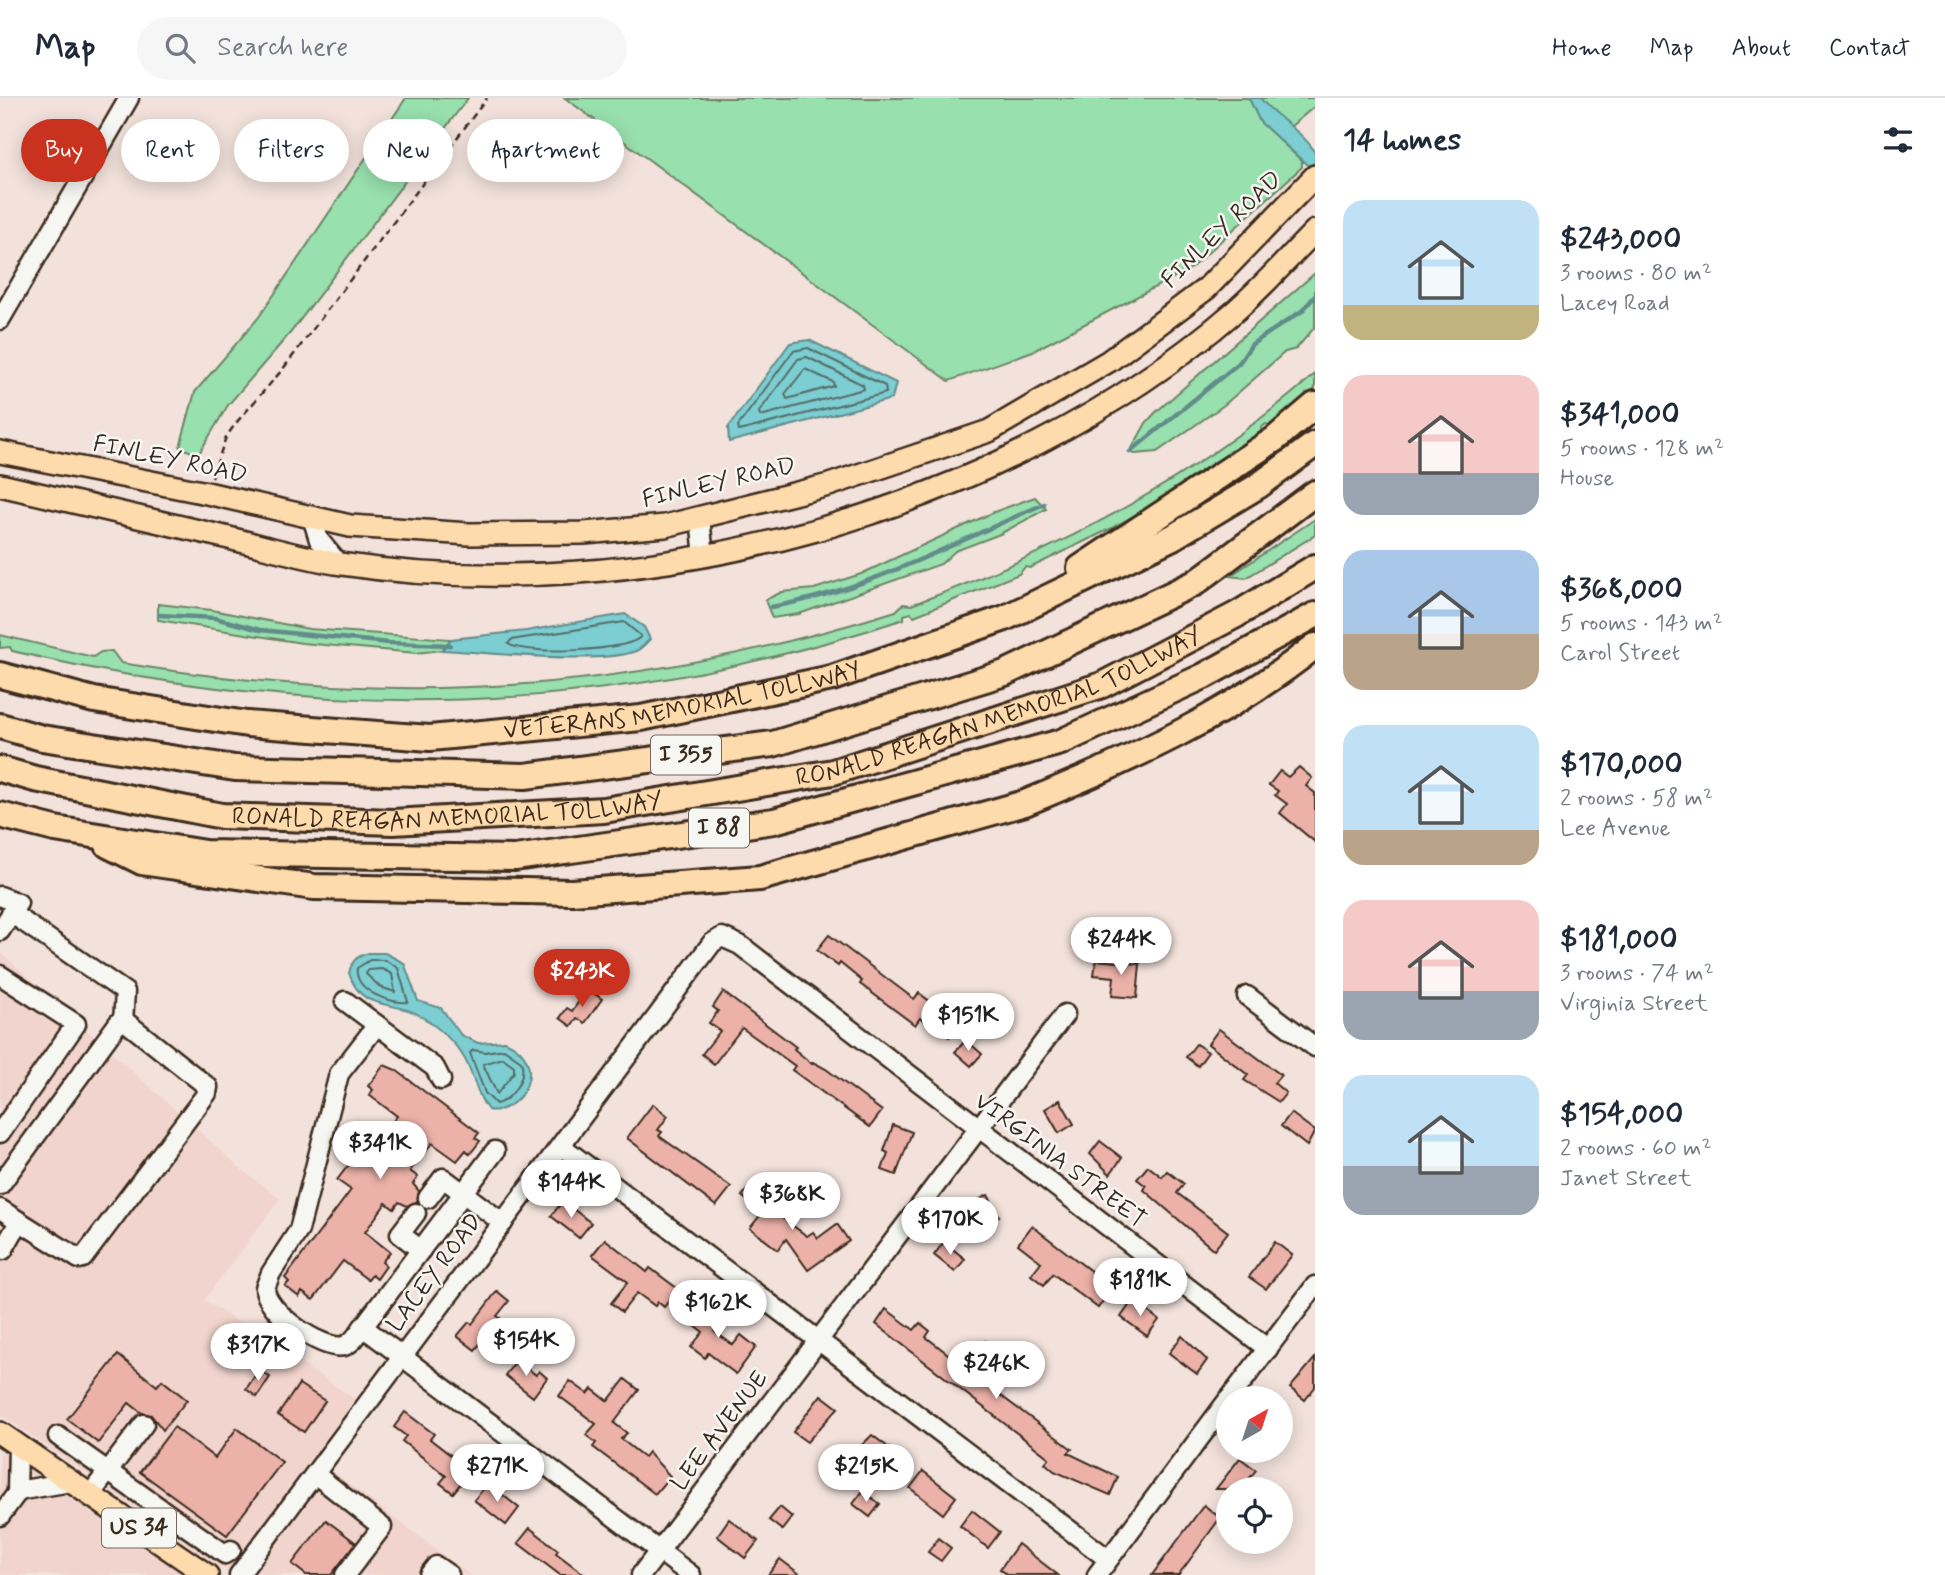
<!DOCTYPE html>
<meta charset="utf-8">
<style>
:root{--surface:#fff;--page:#f6f6f7;--text:#1f2937;--muted:#747a83;--line:#e0e1e3;--accent:#c8321e}
body{margin:0;font-family:Mynerve,sans-serif;background:var(--page);color:var(--text);height:100vh;display:flex;flex-direction:column;font-size:26px;white-space:nowrap}
*{box-sizing:border-box;margin:0}
p{font-size:23px;color:var(--muted)}
.icon{flex:none;width:38px;height:38px;fill:none;stroke:currentColor;stroke-width:2;stroke-linecap:round;stroke-linejoin:round}
.map{position:relative;flex:1;overflow:hidden}
.drawer{display:flex;flex-direction:column;background:var(--surface);width:630px}
.drawer>*{flex:none}
.hud{position:absolute;left:21px;top:21px;width:665px;height:63px;display:flex;gap:14px}
.needle{width:46px;rotate:39deg}
.buttons{position:absolute;left:1216px;top:1288px;display:grid;gap:14px}
.buttons a{display:grid;place-items:center;width:77px;height:77px;border-radius:50%;background:var(--surface);box-shadow:0 4px 18px #0003;font-size:35px}
.price{position:absolute;translate:-50% -60px;padding:0 16px;border-radius:24px;background:#fff;color:#222;font-size:23px;line-height:46px;filter:drop-shadow(0 2px 4px #0008)}
.price::after{content:'';position:absolute;left:50%;top:42px;width:21px;height:16px;margin-left:-10px;background:inherit;clip-path:polygon(0 0,100% 0,50% 100%)}
.price.current{background:var(--accent);color:#fff}
ul{padding:0;list-style:none}
li{display:flex;align-items:center;gap:21px;height:175px;padding:0 28px}
li span{display:grid;place-items:center;flex:none;width:196px;height:140px;border-radius:21px;color:#555}
li>.icon{margin-inline-start:auto}
span .icon{width:84px;height:84px;fill:#fffc;stroke-width:1}
li b{font-size:30px}
h2{display:flex;justify-content:space-between;align-items:center;height:84px;padding:0 28px;font-size:30px}
.chip{padding:0 24px;border-radius:32px;background:var(--surface);box-shadow:0 4px 18px #0003;font-size:24px;line-height:63px}
.chip.current{background:var(--accent);color:#fff}
header{display:flex;align-items:center;gap:42px;box-sizing:border-box;height:98px;padding:0 35px;background:var(--surface);border-bottom:2px solid var(--line)}
header strong{font-size:33px}
nav{display:flex;gap:38px;margin-inline-start:auto;font-size:24px}
.search{width:490px;height:63px;background:var(--page);display:flex;align-items:center;gap:18px;box-sizing:border-box;padding:0 24px;border-radius:38px;color:var(--muted);font-size:26px}
main{display:flex;flex:1;min-height:0}
.map>svg:first-child{display:block}
.built{fill:#f1d4cd}
.green{fill:#98e0ae;stroke:#6a8566;stroke-width:2}
.water{fill:#7cced2;stroke:#628c8a;stroke-width:2}
.lines{fill:none;stroke-linecap:round;stroke-linejoin:round}
.shore{stroke:#556c66;stroke-width:2}
.stream{stroke:#628c8a;stroke-width:4.5}
.building{fill:#ecb2a9;stroke:#3b2a1e;stroke-width:2}
.minor-casing{stroke:#3b2a1e;stroke-width:23}
.major-casing{stroke:#3b2a1e;stroke-width:26}
.highway-casing{stroke:#3b2a1e;stroke-width:30}
.path{stroke:#3b2a1e;stroke-width:2.5;stroke-dasharray:7 5;stroke-linecap:butt}
.minor{stroke:#f6f6f2;stroke-width:18}
.major{stroke:#fedbac;stroke-width:21}
.highway{stroke:#fedbac;stroke-width:24}
.labels{text-anchor:middle;dominant-baseline:central;stroke-width:5;stroke-linejoin:round;paint-order:stroke}
.shield{fill:#f6f6f2;stroke:#73675e;stroke-width:2}
.shield-label{font-size:23px;font-weight:bold;fill:#3b2a1e}
.street-label{font-size:24px;fill:#3b2a1e;stroke:#f6f6f2}
</style>
<header>
<strong>Map</strong>
<div class="search"><svg class="icon" aria-label="search" viewBox="0 0 24 24"><circle cx="10" cy="10" r="6"/><path d="M15 15l6 6"/></svg>Search here</div>
<nav><a>Home</a><a>Map</a><a>About</a><a>Contact</a></nav>
</header>
<main>
<div class="map">
<svg width="1315" height="1477" viewBox="0 0 1315 1477">
<rect width="100%" height="100%" fill="#f3e2dc"/>
<filter id="ink" filterUnits="userSpaceOnUse"><feTurbulence type="fractalNoise" baseFrequency=".0143" numOctaves="2"/><feDisplacementMap in="SourceGraphic" scale="14" xChannelSelector="R" yChannelSelector="G"/><feConvolveMatrix kernelMatrix="1 2 1 2 8 2 1 2 1" color-interpolation-filters="sRGB"/></filter>
<g filter="url(#ink)">
<g class="built">
<polygon points="0,854 241,1071 280,1101 204,1202 355,1301 228,1474 0,1316"/>
<polygon points="0,1353 86,1407 184,1477 0,1477"/>
<polygon points="332,1373 470,1477 253,1477"/>
</g>
<g class="green">
<polygon points="406,0 468,0 291,234 228,307 198,357 180,349 195,294 259,219"/>
<polygon points="565,0 1249,0 1260,24 1302,63 1302,69 1190,171 1033,253 949,283"/>
<polygon points="1260,0 1315,0 1315,8 1290,29 1271,14"/>
<polygon points="1315,175 1315,229 1296,251 1285,254 1224,307 1157,354 1135,356 1130,354 1146,325 1156,314"/>
<path d="M1315 276V291L1270 328 1266 326 1261 330V335L1161 403 1112 430 1030 470 1025 469 1019 476 914 518 911 515 904 517V521C606 620 320 626 12 553L10 549 0 550V537L93 559 101 554 112 553 121 565C394 610 631 596 896 513L903 506 911 507C1057 454 1198 378 1315 276Z"/>
<polygon points="1035,399 1046,411 1000,436 955,453 941,466 799,516 772,520 765,502 782,494 814,491 861,476 994,414"/>
<polygon points="1315,421 1315,437 1246,480 1230,478"/>
<polygon points="158,506 212,512 309,531 451,541 442,552 416,555 302,545 158,522"/>
</g>
<g class="water">
<path d="M1249 0H1260C1273 17 1311 40 1315 56 1315 61 1315 68 1315 74L1260 24Z"/>
<polygon points="809,242 896,285 892,301 729,344 728,330 790,245"/>
<path d="M625 516 644 529 650 541C646 545 643 549 638 552 606 568 483 554 442 552L451 541 526 533Z"/>
<path d="M369 855H385L404 865 418 903 441 910 461 937 478 945 505 943C552 963 521 1018 488 1012 475 995 474 975 463 958 453 942 435 927 419 917 393 901 362 916 349 875 352 862 357 858 369 855Z"/>
</g>
<g class="lines">
<g class="shore">
<polygon points="808,250 885,288 886,295 739,333 738,328 793,253"/>
<polygon points="807,259 863,287 864,291 760,318 759,314 798,261"/>
<polygon points="805,271 833,284 834,288 787,301 785,296"/>
<path d="M624 524 641 538C631 554 524 557 508 546L511 542Z"/>
<path d="M370 862H385L398 870 408 904C390 906 354 893 357 870Z"/>
<polygon points="382,871 392,876 395,894 380,889 366,876 368,872"/>
<path d="M504 951 521 963C527 979 512 1002 496 1006L485 995 470 955 473 952 485 954Z"/>
<polygon points="503,960 514,968 514,974 497,996 483,966"/>
</g>
<g class="stream">
<polyline points="1130,354 1239,265 1252,246 1302,213 1315,198"/>
<path d="M771 509C868 493 955 444 1044 406"/>
<polyline points="159,517 215,520 260,532 389,545 450,547"/>
</g>
</g>
<g class="building">
<polygon points="1299,669 1312,680 1306,688 1315,695 1315,744 1280,715 1287,706 1275,697 1278,693 1269,687 1280,673 1288,679"/>
<polygon points="829,837 914,901 919,895 936,908 940,902 949,909 945,915 959,926 949,939 920,920 915,927 860,886 862,883 840,865 838,868 817,852"/>
<polygon points="1096,862 1140,866 1137,900 1112,898 1114,879 1094,877"/>
<polygon points="588,891 602,901 585,925 577,920 571,928 560,920 567,910 572,913"/>
<polygon points="723,894 796,949 794,951 812,966 813,964 826,971 882,1013 870,1029 792,972 795,968 742,930 714,966 702,956 720,933 709,925 718,913 713,909"/>
<polygon points="1219,931 1281,977 1274,985 1286,995 1279,1004 1244,982 1248,977 1208,946"/>
<polygon points="966,942 982,956 971,968 955,954"/>
<polygon points="1196,946 1208,954 1198,968 1186,959"/>
<polygon points="384,967 396,972 474,1031 479,1035 475,1040 480,1043 470,1056 466,1052 457,1063 432,1045 410,1073 418,1079 413,1086 419,1093 417,1104 407,1108 399,1104 394,1111 386,1105 365,1134 390,1154 382,1164 386,1168 377,1181 372,1177 368,1182 343,1163 313,1202 302,1194 299,1199 285,1188 289,1184 285,1180 351,1092 337,1082 370,1039 377,1044 397,1018 369,997 373,992 368,988"/>
<polygon points="1060,1002 1074,1026 1059,1035 1045,1011"/>
<polygon points="653,1006 668,1018 658,1032 662,1034 659,1038 731,1089 716,1108 627,1040"/>
<polygon points="1291,1015 1315,1033 1307,1048 1281,1028"/>
<polygon points="893,1027 912,1034 896,1077 882,1072 888,1055 884,1053"/>
<polygon points="1100,1043 1122,1060 1110,1076 1090,1056"/>
<polygon points="1148,1068 1162,1079 1167,1073 1184,1086 1177,1095 1228,1134 1214,1152 1144,1092 1146,1088 1137,1081"/>
<polygon points="751,1087 763,1096 766,1093 777,1101 770,1111 807,1138 813,1134 818,1140 837,1126 849,1143 808,1172 786,1141 778,1152 750,1130 762,1115 742,1098"/>
<polygon points="988,1097 999,1118 973,1131 962,1110"/>
<polygon points="563,1103 591,1125 579,1140 551,1118"/>
<polygon points="1032,1128 1096,1177 1098,1174 1115,1186 1098,1210 1053,1176 1044,1187 1031,1177 1041,1164 1018,1146"/>
<polygon points="605,1141 647,1174 650,1170 678,1191 664,1209 658,1204 655,1208 637,1195 622,1214 611,1205 628,1184 592,1157"/>
<polygon points="944,1144 965,1161 955,1174 934,1157"/>
<polygon points="1275,1144 1292,1157 1266,1191 1249,1179"/>
<polygon points="497,1193 509,1203 497,1218 500,1220 475,1252 457,1238 469,1224 472,1226"/>
<polygon points="1133,1202 1159,1222 1147,1238 1121,1219"/>
<polygon points="695,1203 721,1224 714,1233 733,1247 741,1237 756,1249 736,1276 708,1255 705,1260 691,1249 703,1234 683,1219"/>
<polygon points="886,1211 914,1232 920,1225 930,1233 926,1239 956,1262 961,1256 970,1263 985,1243 997,1252 976,1279 1072,1351 1068,1355 1118,1379 1110,1397 1054,1373 1045,1365 1049,1360 876,1226"/>
<polygon points="1182,1238 1207,1262 1197,1276 1169,1255"/>
<polygon points="118,1257 157,1288 162,1282 187,1302 163,1332 151,1317 142,1315 129,1305 98,1345 67,1321"/>
<polygon points="1315,1260 1315,1289 1305,1302 1290,1290"/>
<polygon points="517,1262 536,1277 539,1273 547,1280 533,1299 505,1277"/>
<polygon points="259,1272 270,1279 257,1299 246,1291"/>
<polygon points="625,1281 639,1292 614,1325 627,1335 621,1341 644,1359 648,1354 670,1378 655,1396 593,1349 596,1345 586,1337 596,1326 559,1298 570,1283 588,1296 592,1291 608,1303"/>
<polygon points="299,1286 325,1303 304,1334 278,1317"/>
<polygon points="821,1297 838,1310 807,1344 793,1334"/>
<polygon points="405,1314 434,1336 430,1341 471,1373 453,1395 440,1385 446,1378 402,1343 406,1338 394,1329"/>
<polygon points="174,1329 215,1360 237,1330 282,1364 227,1437 140,1374"/>
<polygon points="872,1337 901,1359 885,1381 853,1356"/>
<polygon points="1240,1360 1256,1372 1241,1391 1216,1391"/>
<polygon points="923,1373 956,1399 943,1416 910,1390"/>
<polygon points="488,1385 519,1410 506,1427 474,1402"/>
<polygon points="863,1393 880,1406 870,1419 853,1406"/>
<polygon points="1204,1407 1220,1420 1186,1467 1178,1477 1152,1477"/>
<polygon points="780,1409 792,1419 782,1432 769,1422"/>
<polygon points="972,1412 1000,1434 988,1450 960,1428"/>
<polygon points="729,1421 758,1443 745,1460 717,1438"/>
<polygon points="326,1422 356,1445 331,1477 306,1477 292,1466"/>
<polygon points="530,1430 558,1452 556,1455 585,1477 560,1477 518,1445"/>
<polygon points="938,1440 951,1450 941,1463 928,1454"/>
<polygon points="1018,1446 1058,1477 1008,1477 1000,1471"/>
<polygon points="780,1461 801,1477 768,1477"/>
</g>
<g class="lines">
<g class="minor-casing">
<g id="minor">
<polyline points="0,222 129,0"/>
<polyline points="312,419 319,442 339,466"/>
<polyline points="700,419 704,459"/>
<polyline points="0,798 18,805 0,833"/>
<polyline points="11,815 125,894 123,924"/>
<polyline points="0,877 76,926 0,1035"/>
<polyline points="1247,898 1315,949"/>
<polyline points="345,903 435,970 441,982"/>
<polyline points="561,1048 1108,1461"/>
<polyline points="495,1053 363,1229 691,1477"/>
<polyline points="0,1087 119,924 126,924 208,989 207,995 83,1160 79,1161 0,1111"/>
<polyline points="428,1100 443,1080 503,1125"/>
<polyline points="416,1115 400,1136 421,1152"/>
<polyline points="3,1152 19,1124"/>
<path d="M363 1229C357 1237 353 1245 344 1248 322 1253 265 1213 265 1190L271 1175 299 1132 339 976 377 927"/>
<polyline points="1230,1300 1315,1188"/>
<polyline points="58,1338 225,1456 231,1452"/>
<polyline points="315,1376 382,1429 345,1477"/>
<polyline points="17,1395 18,1347"/>
<polyline points="90,1397 144,1326"/>
<polyline points="0,1418 17,1395 23,1392 71,1384"/>
<polyline points="239,1477 712,845 722,839 740,847 1268,1251"/>
<polyline points="429,1477 436,1468 449,1477"/>
<polyline points="641,1477 1065,916"/>
<polyline points="1097,1477 1228,1302"/>
</g>
</g>
<g class="major-casing">
<g id="major">
<polyline points="0,354 207,395 350,428 469,436 584,435 665,428 829,387 989,333 1109,263 1207,190 1315,78"/>
<path d="M0 387C76 405 153 422 229 440 266 449 303 460 341 466 644 512 1001 415 1234 214 1263 189 1288 160 1315 133"/>
<polyline points="0,1335 207,1477"/>
</g>
</g>
<g class="highway-casing">
<g id="highway">
<polyline points="1080,470 1275,341 1315,307"/>
<path id="s1" d="M0 577 94 602 247 626 430 640 641 620 832 580 1005 520 1173 439 1258 388 1315 346"/>
<polyline points="0,628 42,640 235,670 525,678 773,646 1005,575 1195,485 1315,395"/>
<path id="s2" d="M0 671 35 681 222 718 393 724 604 712 833 674 1102 587 1236 517 1315 469"/>
<polyline points="0,717 55,731 205,755 515,760 774,723 1061,644 1204,578 1315,517"/>
<path d="M108 747 142 764 314 789 572 794 760 780 1025 705C1125 664 1230 617 1315 548"/>
</g>
</g>
<polyline class="path" points="212,379 226,339 236,325 283,271 487,0"/>
<use href="#minor" class="minor"/>
<use href="#major" class="major"/>
<use href="#highway" class="highway"/>
</g>
</g>
<g class="labels">
<g class="shield">
<rect x="651" y="637.5" width="70" height="39" rx="5"/>
<rect x="689" y="710.5" width="60" height="39" rx="5"/>
<rect x="102" y="1410.5" width="74" height="39" rx="5"/>
</g>
<g class="shield-label">
<text x="686" y="657">I 355</text>
<text x="719" y="730">I 88</text>
<text x="139" y="1430">US 34</text>
</g>
<g class="street-label">
<text transform="translate(1222 132) rotate(-44)">FINLEY ROAD</text>
<text transform="translate(170 362) rotate(12)">FINLEY ROAD</text>
<text transform="translate(719 385) rotate(-13)">FINLEY ROAD</text>
<text stroke="none"><textPath href="#s1" startOffset="691">VETERANS MEMORIAL TOLLWAY</textPath></text>
<text stroke="none"><textPath href="#s2" startOffset="1020">RONALD REAGAN MEMORIAL TOLLWAY</textPath></text>
<text stroke="none"><textPath href="#s2" startOffset="453">RONALD REAGAN MEMORIAL TOLLWAY</textPath></text>
<text transform="translate(1060 1063) rotate(37)">VIRGINIA STREET</text>
<text transform="translate(435 1175) rotate(-53)">LACEY ROAD</text>
<text transform="translate(720 1333) rotate(-53)">LEE AVENUE</text>
</g>
</g>
</svg>
<div class="buttons">
<a><svg class="needle" viewBox="-14 -14 28 28"><path d="M0-13l5 13h-10z" fill="#e53935"/><path d="M0 13l5-13h-10z" fill="#747a83"/></svg></a>
<a><svg class="icon" aria-label="locate" viewBox="0 0 24 24"><circle cx="12" cy="12" r="6"/><path d="M12 2v4M12 18v4M2 12h4M18 12h4"/></svg></a>
</div>
<b class="price" style="left:1121px;top:879px">$244K</b>
<b class="price current" style="left:582px;top:911px">$243K</b>
<b class="price" style="left:968px;top:955px">$151K</b>
<b class="price" style="left:380px;top:1083px">$341K</b>
<b class="price" style="left:571px;top:1122px">$144K</b>
<b class="price" style="left:792px;top:1134px">$368K</b>
<b class="price" style="left:950px;top:1159px">$170K</b>
<b class="price" style="left:1140px;top:1220px">$181K</b>
<b class="price" style="left:718px;top:1242px">$162K</b>
<b class="price" style="left:526px;top:1280px">$154K</b>
<b class="price" style="left:258px;top:1285px">$317K</b>
<b class="price" style="left:996px;top:1303px">$246K</b>
<b class="price" style="left:497px;top:1406px">$271K</b>
<b class="price" style="left:866px;top:1406px">$215K</b>
<div class="hud">
<a class="chip current">Buy</a>
<a class="chip">Rent</a>
<a class="chip">Filters</a>
<a class="chip">New</a>
<a class="chip">Apartment</a>
</div>
</div>
<section class="drawer">
<h2>14 homes<svg class="icon" aria-label="filters" viewBox="0 0 24 24"><path d="M4 7h16M4 17h16"/><circle cx="9" cy="7" r="2"/><circle cx="15" cy="17" r="2"/></svg></h2>
<ul>
<li><span style="background:linear-gradient(#bfe0f5 75%,#c2b280 0)"><svg class="icon" aria-label="home" viewBox="0 0 24 24"><path d="M3 11l9-7 9 7M6 9v11h12V9"/></svg></span><div><b>$243,000</b><p>3 rooms · 80 m²</p><p>Lacey Road</p></div></li>
<li><span style="background:linear-gradient(#f6c9c9 70%,#9aa5b1 0)"><svg class="icon" aria-label="home" viewBox="0 0 24 24"><path d="M3 11l9-7 9 7M6 9v11h12V9"/></svg></span><div><b>$341,000</b><p>5 rooms · 128 m²</p><p>House</p></div></li>
<li><span style="background:linear-gradient(#a9c7e8 60%,#b9a48a 0)"><svg class="icon" aria-label="home" viewBox="0 0 24 24"><path d="M3 11l9-7 9 7M6 9v11h12V9"/></svg></span><div><b>$368,000</b><p>5 rooms · 143 m²</p><p>Carol Street</p></div></li>
<li><span style="background:linear-gradient(#bfe0f5 75%,#b9a48a 0)"><svg class="icon" aria-label="home" viewBox="0 0 24 24"><path d="M3 11l9-7 9 7M6 9v11h12V9"/></svg></span><div><b>$170,000</b><p>2 rooms · 58 m²</p><p>Lee Avenue</p></div></li>
<li><span style="background:linear-gradient(#f6c9c9 65%,#9aa5b1 0)"><svg class="icon" aria-label="home" viewBox="0 0 24 24"><path d="M3 11l9-7 9 7M6 9v11h12V9"/></svg></span><div><b>$181,000</b><p>3 rooms · 74 m²</p><p>Virginia Street</p></div></li>
<li><span style="background:linear-gradient(#bfe0f5 65%,#9aa5b1 0)"><svg class="icon" aria-label="home" viewBox="0 0 24 24"><path d="M3 11l9-7 9 7M6 9v11h12V9"/></svg></span><div><b>$154,000</b><p>2 rooms · 60 m²</p><p>Janet Street</p></div></li>
</ul>
</section>
</main>
